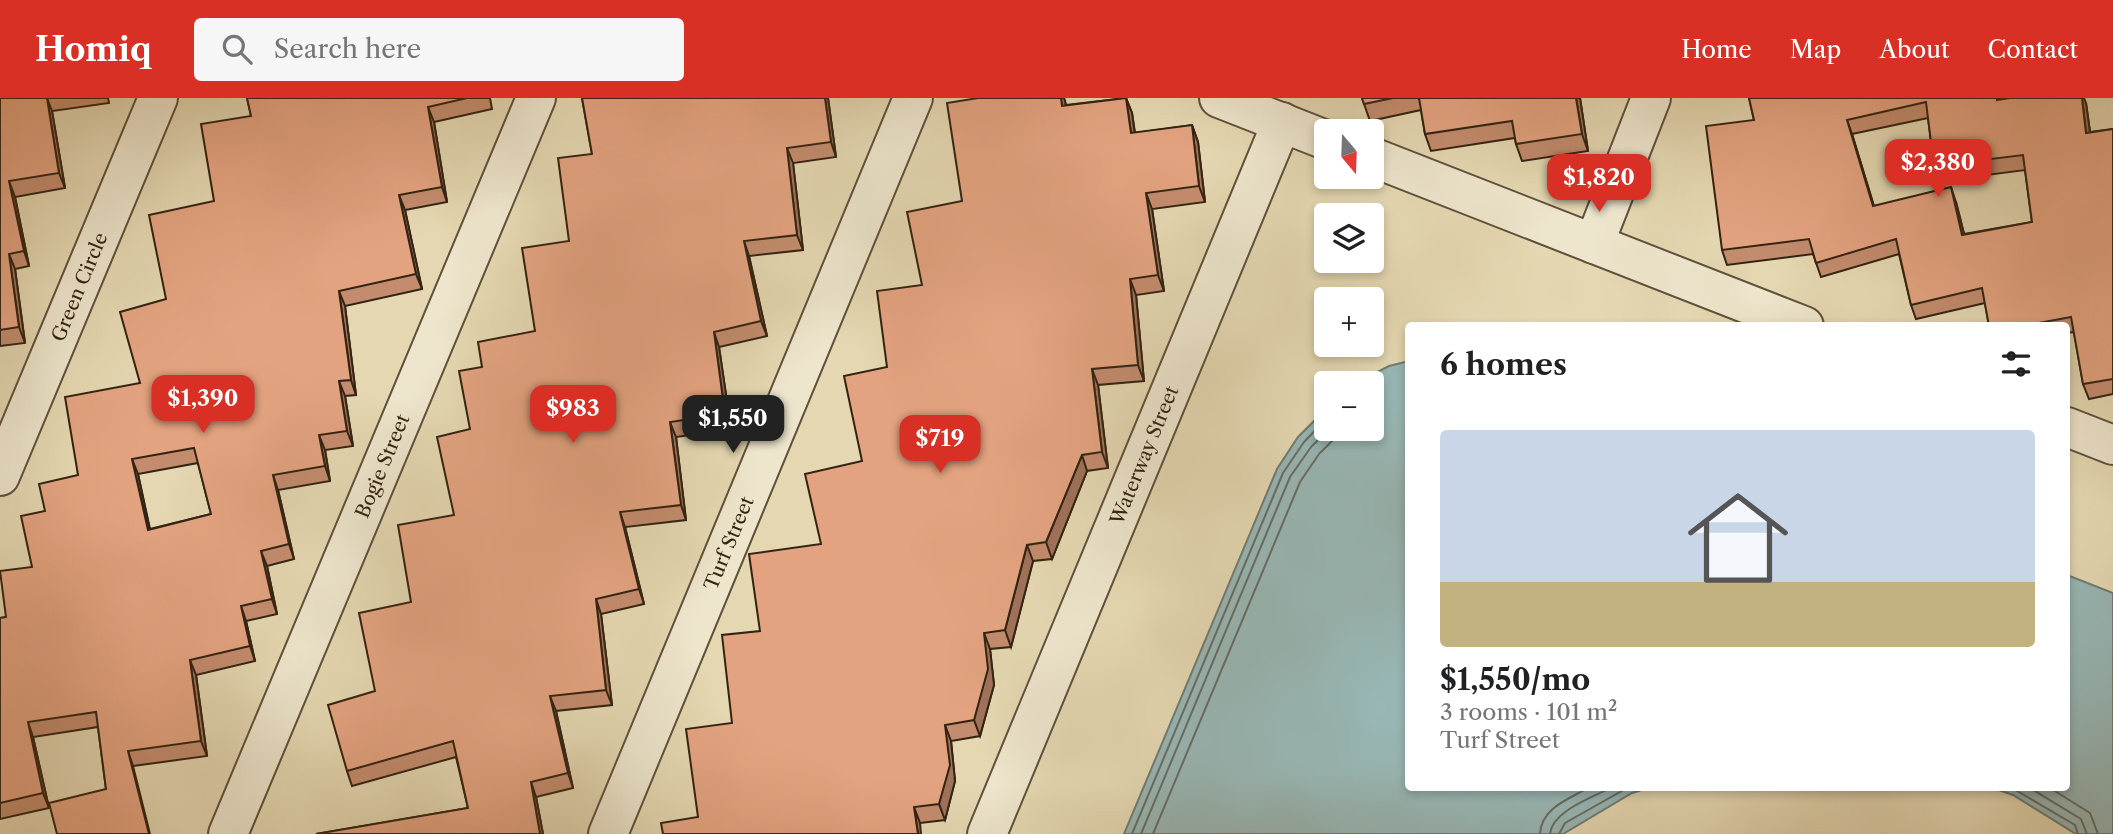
<!DOCTYPE html>
<meta charset="utf-8">
<style>
:root{--surface:#fff;--page:#f6f6f6;--text:#202124;--muted:#757577;--line:#e0e0e0;--accent:#d93025}
body{margin:0;font-family:"Libre Caslon Text",serif;background:var(--page);color:var(--text);height:100vh;display:flex;flex-direction:column;font-size:26px;white-space:nowrap}
*{box-sizing:border-box;margin:0}
p{font-size:23px;color:var(--muted)}
.icon{flex:none;width:38px;height:38px;fill:none;stroke:currentColor;stroke-width:2;stroke-linecap:round;stroke-linejoin:round}
.map{position:relative;flex:1;overflow:hidden}
.side{position:absolute;left:1405px;top:224px;width:665px;height:469px;display:flex;flex-direction:column;background:var(--surface);border-radius:7px;box-shadow:0 4px 10px #0003}
.side>*{flex:none}
.needle{width:46px;rotate:161deg}
.controls{position:absolute;left:1314px;top:21px;display:grid;gap:14px}
.controls a{display:grid;place-items:center;width:70px;height:70px;border-radius:7px;background:var(--surface);box-shadow:0 4px 10px #0003;font-size:35px}
.price{position:absolute;translate:-50% -60px;padding:0 16px;border-radius:14px;background:var(--accent);color:#fff;font-size:23px;line-height:46px;filter:drop-shadow(0 2px 4px #0008)}
.price::after{content:'';position:absolute;left:50%;top:42px;width:21px;height:16px;margin-left:-10px;background:inherit;clip-path:polygon(0 0,100% 0,50% 100%)}
.price.on{background:#222;color:#fff}
ul{padding:0;list-style:none}
li{display:grid;align-content:center;gap:14px;height:371px;padding:0 35px}
li+li{border-top:2px solid var(--line)}
li span{display:grid;place-items:center;height:217px;border-radius:7px;color:#555}
li>.icon{margin-inline-start:auto}
span .icon{width:126px;height:126px;fill:#fffc;stroke-width:1}
li b{font-size:30px}
h2{display:flex;justify-content:space-between;align-items:center;height:84px;padding:0 35px;font-size:30px}
header{display:flex;align-items:center;gap:42px;box-sizing:border-box;height:98px;padding:0 35px;background:var(--accent);color:#fff}
header strong{font-size:33px}
nav{display:flex;gap:38px;margin-inline-start:auto;font-size:24px}
.search{width:490px;height:63px;background:var(--page);display:flex;align-items:center;gap:18px;box-sizing:border-box;padding:0 24px;border-radius:7px;color:var(--muted);font-size:26px}
.map>svg:first-child{display:block}
.water{fill:#98b7b5;stroke:#707c74;stroke-width:2}
.lines{fill:none;stroke-linecap:round;stroke-linejoin:round}
.shore{stroke:#666d64;stroke-width:2}
.minor-casing{stroke:#5f503a;stroke-width:42}
.minor{stroke:#ede5cc;stroke-width:38}
.wall{fill:#c38c6e;stroke:#332312;stroke-width:2;fill-rule:evenodd}
.shaded-wall{fill:#9f725a;stroke:#332312;stroke-width:2}
.building{fill:#e3a380;stroke:#332312;stroke-width:2;fill-rule:evenodd}
.labels{text-anchor:middle;dominant-baseline:central;stroke-width:5;stroke-linejoin:round;paint-order:stroke}
.street-label{font-size:19px;fill:#332312;stroke:#ede5cc}
</style>
<header>
<strong>Homiq</strong>
<div class="search"><svg class="icon" aria-label="search" viewBox="0 0 24 24"><circle cx="10" cy="10" r="6"/><path d="M15 15l6 6"/></svg>Search here</div>
<nav><a>Home</a><a>Map</a><a>About</a><a>Contact</a></nav>
</header>
<div class="map">
<svg width="2113" height="736" viewBox="0 0 2113 736">
<rect width="100%" height="100%" fill="#e4d7b1"/>
<filter id="stains"><feTurbulence type="fractalNoise" baseFrequency=".00286" numOctaves="4"/><feColorMatrix values="0 0 0 0 .2 0 0 0 0 .09 0 0 0 0 .02 0 0 0 .5 -.17"/></filter>
<radialGradient id="worn" r=".72"><stop offset=".6" stop-color="#630" stop-opacity="0"/><stop offset="1" stop-color="#630" stop-opacity=".3"/></radialGradient>
<g class="water">
<polygon points="1409,263 1409,690 1648,690 1632,695 1563,736 1124,736 1277,371 1298,339 1326,311 1326,331 1372,331 1372,285 1356,285 1389,268"/>
<polygon points="2067,477 2113,495 2113,736 2076,736 2013,697 1993,690 2067,690"/>
</g>
<g class="lines">
<g class="shore">
<polyline points="2012,690 2075,727 2078,736"/>
<polyline points="2030,690 2081,721 2087,736"/>
<polyline points="2050,690 2090,715 2098,736"/>
<polyline points="1132,736 1283,375 1304,344 1326,321"/>
<polyline points="1141,736 1290,379 1311,349 1329,331"/>
<polyline points="1153,736 1300,384 1319,356 1344,331"/>
<path d="M1540 736C1541 710 1569 701 1588 690"/>
<path d="M1550 736C1552 713 1592 700 1610 690"/>
<polyline points="1559,736 1565,725 1627,690"/>
</g>
<g class="minor-casing">
<g id="minor">
<polyline points="1219,0 1326,42"/>
<polyline points="1372,59 1804,228"/>
<polyline points="1594,146 1651,0"/>
<polyline points="2067,329 2113,347"/>
<path id="s1" d="M0 378 158 0"/>
<path id="s2" d="M228 736 536 0"/>
<path id="s3" d="M608 736 913 0"/>
<path id="s4" d="M987 736 1282 24"/>
</g>
</g>
<use href="#minor" class="minor"/>
</g>
<g class="wall">
<polygon points="0,0 108,0 109,5 52,13 65,90 15,99 29,168 15,171 25,245 0,248"/>
<path d="M247 0H490L492 11 434 24 447 104 405 112 422 191 345 208 356 297 345 298 353 348 325 352 330 383 278 392 294 461 267 468 277 516 246 523 255 563 196 577 207 658 133 668 106 691 98 629 33 639 49 710 0 721V520L6 519 32 469 45 413 78 377 140 285 166 201 214 103 251 18ZM198 365 211 416 150 431 138 376Z"/>
<polygon points="582,0 828,0 836,59 793,65 803,152 749,158 767,238 719,249 731,331 676,339 686,422 625,429 644,506 601,516 612,607 556,613 573,690 536,699 543,736 316,736 468,710 456,659 352,688 347,673 375,593 411,504 454,417 482,269 535,233 569,143 592,56"/>
<polygon points="1126,0 1132,15 1135,35 1192,27 1198,44 1205,104 1152,111 1164,193 1136,197 1144,283 1098,287 1108,370 1087,373 1052,461 1033,463 1011,549 990,551 994,587 980,638 951,643 955,683 945,722 920,725 698,719 732,625 760,533 821,446 862,363 887,269 922,187 962,103 1065,3 1066,7"/>
<polygon points="1362,0 1580,0 1588,53 1522,63 1516,46 1515,40 1431,53 1425,36 1421,12 1370,23"/>
<path d="M1749 0H2001V1L2086 5 2090 34 2113 31V296L2089 301 2083 286 2074 234 2067 235V228H1989L1985 205 1916 221 1911 207 1899 156 1821 179 1813 156 1727 167 1722 152 1754 22ZM1928 20 1934 68 1940 83 2025 72 2032 124 1964 136 1956 104 1874 108 1852 36Z"/>
</g>
<g class="shaded-wall">
<polygon points="47,0 52,13 65,90 59,75"/>
<polygon points="825,0 828,0 836,59 831,44"/>
<polygon points="1061,0 1064,0 1065,3 1068,24 1062,8"/>
<polygon points="1126,0 1132,15 1137,52 1131,35"/>
<polygon points="1576,0 1580,0 1588,53 1582,36"/>
<polygon points="2082,0 2084,0 2086,5 2092,49 2086,35"/>
<polygon points="428,9 434,24 447,104 442,89"/>
<polygon points="1847,22 1852,36 1878,122 1873,108"/>
<polygon points="1192,27 1198,44 1205,104 1199,88"/>
<polygon points="787,50 793,65 803,152 797,137"/>
<polygon points="9,83 15,99 29,168 24,153"/>
<polygon points="1951,89 1956,104 1968,151 1962,137"/>
<polygon points="1146,95 1152,111 1164,193 1158,177"/>
<polygon points="399,97 405,112 422,191 416,176"/>
<polygon points="744,143 749,158 767,238 761,223"/>
<polygon points="9,156 15,171 25,245 19,229"/>
<polygon points="1130,181 1136,197 1144,283 1138,267"/>
<polygon points="339,193 345,208 356,297 351,282"/>
<polygon points="714,234 719,249 731,331 725,316"/>
<polygon points="1092,271 1098,287 1108,370 1102,354"/>
<polygon points="339,283 345,298 353,348 347,333"/>
<polygon points="670,324 676,339 686,422 681,407"/>
<polygon points="319,337 325,352 330,383 325,368"/>
<polygon points="1082,357 1087,373 1052,461 1046,444"/>
<polygon points="132,361 138,376 153,447 148,432"/>
<polygon points="273,377 278,392 294,461 289,446"/>
<polygon points="620,414 625,429 644,506 639,491"/>
<polygon points="1027,447 1033,463 1011,549 1005,532"/>
<polygon points="261,453 267,468 277,516 272,501"/>
<polygon points="596,501 601,516 612,607 606,592"/>
<polygon points="241,508 246,523 255,563 250,548"/>
<polygon points="984,535 990,551 994,587 980,638 974,622"/>
<polygon points="190,562 196,577 207,658 201,643"/>
<polygon points="550,598 556,613 573,690 568,675"/>
<polygon points="28,624 33,639 49,710 43,695"/>
<polygon points="945,627 951,643 955,683 945,722 939,706"/>
<polygon points="128,653 133,668 150,736 149,736"/>
<polygon points="531,684 536,699 543,736 540,736"/>
<polygon points="914,709 920,725 921,736 918,736"/>
</g>
<g class="building">
<polygon points="0,0 47,0 59,75 9,83 24,153 9,156 19,229 0,232"/>
<path d="M247 0H467L428 9 442 89 399 97 416 176 339 193 351 282 339 283 347 333 319 337 325 368 273 377 289 446 261 453 272 501 241 508 250 548 190 562 201 643 128 653 149 736H57L49 705 106 691 96 614 28 624 43 695 0 705V520L6 519 0 473 32 469 21 418 45 413 39 386 78 377 65 299 140 285 120 214 166 201 149 117 214 103 201 26 251 18ZM194 350 211 416 148 432 132 361Z"/>
<polygon points="582,0 825,0 831,44 787,50 797,137 744,143 761,223 714,234 725,316 670,324 681,407 620,414 639,491 596,501 606,592 550,598 568,675 531,684 540,736 316,736 468,710 453,643 347,673 328,607 375,593 359,515 411,504 398,427 454,417 437,339 470,331 459,273 482,269 478,244 535,233 522,150 569,143 558,60 592,56"/>
<polygon points="978,0 1061,0 1062,8 1126,0 1131,35 1192,27 1199,88 1146,95 1158,177 1130,181 1138,267 1092,271 1102,354 1082,357 1046,444 1027,447 1005,532 984,535 988,571 974,622 945,627 950,667 939,706 914,709 918,736 663,736 661,725 698,719 686,631 732,625 722,537 760,533 749,456 821,446 805,376 862,363 844,278 887,269 877,193 922,187 907,114 962,103 947,5"/>
<polygon points="1362,0 1393,0 1364,6"/>
<polygon points="1419,0 1576,0 1582,36 1516,46 1512,23 1425,36"/>
<path d="M1749 0H1997V2L2010 0H2082L2086 35 2113 31V281L2083 286 2071 219 2022 228H1989L1982 190 1911 207 1896 141 1816 165 1809 141 1722 152 1706 28 1754 22ZM1926 4 1934 68 2023 57 2032 124 1962 137 1951 89 1873 108 1847 22Z"/>
</g>
<g class="labels">
<g class="street-label">
<text stroke="none"><textPath href="#s1" startOffset="205">Green Circle</textPath></text>
<text stroke="none"><textPath href="#s4" startOffset="410">Waterway Street</textPath></text>
<text stroke="none"><textPath href="#s2" startOffset="399">Bogie Street</textPath></text>
<text stroke="none"><textPath href="#s3" startOffset="315">Turf Street</textPath></text>
</g>
</g>
<rect width="100%" height="100%" filter="url(#stains)"/>
<rect width="100%" height="100%" fill="url(#worn)"/>
</svg>
<div class="controls">
<a><svg class="needle" viewBox="-14 -14 28 28"><path d="M0-13l5 13h-10z" fill="#e53935"/><path d="M0 13l5-13h-10z" fill="#757577"/></svg></a>
<a><svg class="icon" aria-label="layers" viewBox="0 0 24 24"><path d="M12 4l9 5-9 5-9-5zM3 14l9 5 9-5"/></svg></a>
<a>+</a>
<a>−</a>
</div>
<b class="price" style="left:1938px;top:101px">$2,380</b>
<b class="price" style="left:1599px;top:116px">$1,820</b>
<b class="price" style="left:203px;top:337px">$1,390</b>
<b class="price" style="left:573px;top:347px">$983</b>
<b class="price on" style="left:733px;top:357px">$1,550</b>
<b class="price" style="left:940px;top:377px">$719</b>
<section class="side">
<h2>6 homes<svg class="icon" aria-label="filters" viewBox="0 0 24 24"><path d="M4 7h16M4 17h16"/><circle cx="9" cy="7" r="2"/><circle cx="15" cy="17" r="2"/></svg></h2>
<ul>
<li><span style="background:linear-gradient(#c9d6e8 70%,#c2b280 0)"><svg class="icon" aria-label="home" viewBox="0 0 24 24"><path d="M3 11l9-7 9 7M6 9v11h12V9"/></svg></span><div><b>$1,550/mo</b><p>3 rooms · 101 m²</p><p>Turf Street</p></div></li>
</ul>
</section>
</div>
